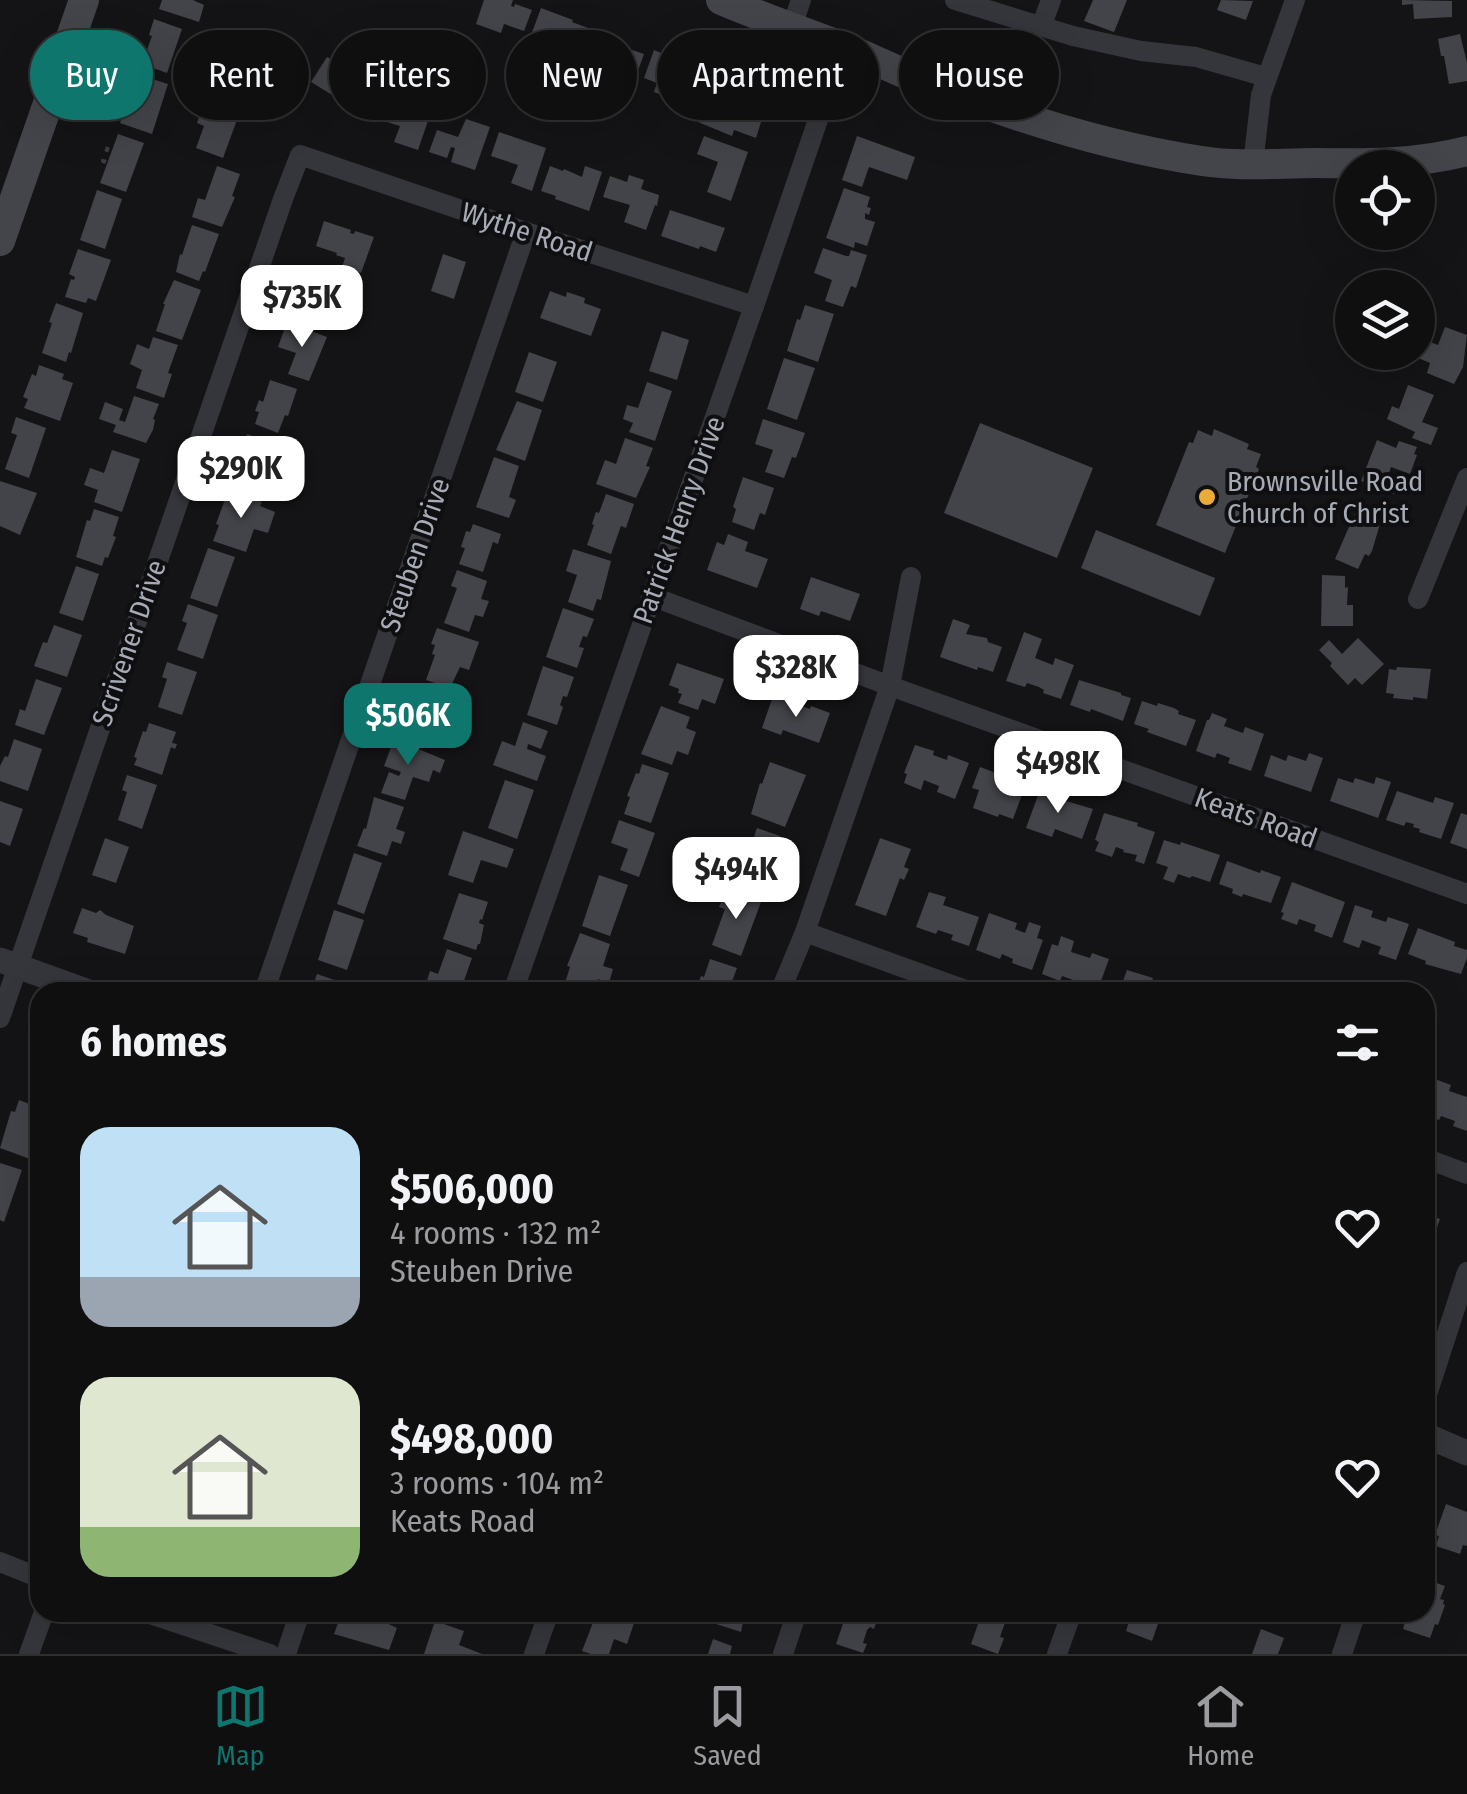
<!DOCTYPE html>
<meta charset="utf-8">
<style>
:root{--surface:#0f0f10;--page:#1d1d1e;--text:#f1f3f6;--muted:#9b9c9f;--line:#2f2f30;--accent:#0f766e}
body{margin:0;font-family:"Fira Sans Condensed",sans-serif;background:var(--page);color:var(--text);height:100vh;display:flex;flex-direction:column;font-size:38px;white-space:nowrap}
*{box-sizing:border-box;margin:0}
p{font-size:32px;color:var(--muted)}
.icon{flex:none;width:55px;height:55px;fill:none;stroke:currentColor;stroke-width:2;stroke-linecap:round;stroke-linejoin:round}
.map{position:relative;flex:1;overflow:hidden}
.drawer{position:absolute;left:30px;top:982px;width:1405px;height:640px;display:flex;flex-direction:column;background:var(--surface);border-radius:30px;box-shadow:0 10px 40px #0002,0 0 0 2px var(--line)}
.drawer>*{flex:none}
.top-card{position:absolute;left:30px;top:30px;width:1408px;height:90px;display:flex;gap:20px}
.buttons{position:absolute;left:1335px;top:150px;display:grid;gap:20px}
.buttons a{display:grid;place-items:center;width:100px;height:100px;border-radius:50%;background:var(--surface);box-shadow:0 10px 40px #0002,0 0 0 2px var(--line);font-size:50px}
.price{position:absolute;translate:-50% -85px;padding:0 22px;border-radius:20px;background:#fff;color:#222;font-size:32px;line-height:65px;filter:drop-shadow(0 2px 5px #0008)}
.price::after{content:'';position:absolute;left:50%;top:60px;width:30px;height:22px;margin-left:-15px;background:inherit;clip-path:polygon(0 0,100% 0,50% 100%)}
.price.current{background:var(--accent);color:#fff}
ul{padding:0;list-style:none}
li{display:flex;align-items:center;gap:30px;height:250px;padding:0 50px}
li span{display:grid;place-items:center;flex:none;width:280px;height:200px;border-radius:30px;color:#555}
li>.icon{margin-inline-start:auto}
span .icon{width:120px;height:120px;fill:#fffc;stroke-width:1}
li b{font-size:42px}
h2{display:flex;justify-content:space-between;align-items:center;height:120px;padding:0 50px;font-size:42px}
.tag{padding:0 35px;border-radius:45px;background:var(--surface);box-shadow:0 10px 40px #0002,0 0 0 2px var(--line);font-size:35px;line-height:90px}
.tag.current{background:var(--accent);color:#fff}
.menu{display:flex;justify-content:space-around;align-items:center;height:140px;border-top:2px solid var(--line);background:var(--surface);font-size:28px;color:var(--muted)}
.menu a{display:grid;justify-items:center;gap:5px}
.menu .current{color:var(--accent)}
.map>svg:first-child{display:block}
.building{fill:#434449}
.lines{fill:none;stroke-linecap:round;stroke-linejoin:round}
.path{stroke:#3b3d42;stroke-width:4;stroke-dasharray:5 8;stroke-linecap:butt}
.minor{stroke:#35363b;stroke-width:20}
.tertiary{stroke:#35363b;stroke-width:25}
.secondary{stroke:#43454b;stroke-width:30}
.poi-dot{fill:#ebac37;stroke:#0f0f11;stroke-width:4}
.labels{text-anchor:middle;dominant-baseline:central;stroke-width:8;stroke-linejoin:round;paint-order:stroke}
.street-label{font-size:28px;fill:#a6abb6;stroke:#0f0f11}
.poi-label{font-size:28px;fill:#a6abb6;stroke:#0f0f11;text-anchor:start}
</style>
<div class="map">
<svg width="1467" height="1654" viewBox="0 0 1467 1654">
<rect width="100%" height="100%" fill="#141416"/>
<g class="building">
<polygon points="162,0 193,0 204,5 199,22 159,9"/>
<polygon points="484,0 513,0 511,6 514,7 515,4 532,10 524,31 504,24 501,33 476,24"/>
<polygon points="1093,0 1127,0 1114,32 1084,21"/>
<polygon points="1221,0 1253,1 1246,20 1217,10"/>
<polygon points="1402,0 1452,1 1452,17 1414,19 1413,4 1402,5"/>
<polygon points="541,8 573,20 572,22 588,28 578,56 572,53 568,64 537,53 541,42 530,38"/>
<polygon points="154,19 182,29 167,73 142,64 152,36 149,35"/>
<polygon points="1460,34 1467,63 1467,81 1449,84 1444,56 1441,56 1438,39"/>
<polygon points="278,35 282,53 298,49 305,78 253,90 248,71 232,75 225,47"/>
<polygon points="595,41 603,44 605,41 644,54 634,82 602,71 601,74 593,71 594,67 586,65"/>
<polygon points="654,50 704,71 695,96 674,88 670,98 654,92 657,83 644,78"/>
<polygon points="327,57 363,77 362,80 375,88 361,109 349,102 347,104 311,82"/>
<polygon points="140,75 168,84 152,134 120,123 127,104 134,106 137,98 133,96"/>
<polygon points="723,84 748,93 741,111 762,119 756,138 734,130 732,136 698,122 704,107 712,110 714,107"/>
<polygon points="381,98 430,115 418,150 394,142 400,126 374,118"/>
<polygon points="219,110 238,117 223,158 196,148 204,126 197,123 201,111 217,116"/>
<polygon points="466,119 490,127 475,170 451,162 455,148 451,147 447,158 429,152 437,130 458,137"/>
<polygon points="499,132 546,148 532,191 511,183 518,165 491,156"/>
<polygon points="118,134 144,143 126,192 100,183"/>
<polygon points="704,136 748,152 731,201 707,192 718,162 697,154"/>
<polygon points="857,136 915,157 907,180 869,167 862,187 842,180"/>
<polygon points="217,166 240,174 232,196 235,197 222,227 192,217 198,198 205,200"/>
<polygon points="550,166 563,171 564,169 582,177 585,166 602,172 589,211 555,199 556,196 541,191"/>
<polygon points="629,175 644,180 641,189 659,195 657,206 655,205 646,230 624,222 630,205 603,197 610,176 627,182"/>
<polygon points="844,188 870,197 867,207 871,208 869,215 865,213 865,219 875,222 867,246 855,242 854,248 826,238"/>
<polygon points="97,190 122,199 105,249 80,240"/>
<polygon points="670,210 725,228 716,252 700,246 699,249 661,236"/>
<polygon points="324,221 351,230 350,233 354,234 355,231 374,237 361,273 342,267 345,258 336,255 337,253 316,246"/>
<polygon points="192,225 219,234 205,272 203,271 199,281 176,272 180,254 182,255"/>
<polygon points="823,248 846,256 849,256 851,250 867,255 856,288 851,286 843,307 825,301 832,280 814,273"/>
<polygon points="78,249 111,260 96,301 88,298 86,303 65,297 71,279 74,280 75,277 69,274"/>
<polygon points="443,254 466,262 454,299 431,291"/>
<polygon points="308,266 336,276 320,324 290,314 300,281 303,282"/>
<polygon points="174,280 201,290 182,340 156,331 165,304 163,304"/>
<polygon points="550,291 566,297 567,292 585,298 584,303 601,309 591,336 540,318"/>
<polygon points="56,303 83,313 71,353 69,352 66,362 42,353 52,323 49,322"/>
<polygon points="805,305 834,314 818,362 787,351 797,319 800,320"/>
<polygon points="287,322 327,337 309,381 288,374 296,353 278,347"/>
<polygon points="1445,327 1467,335 1463,367 1454,384 1427,373 1430,363 1418,358 1425,340 1438,345"/>
<polygon points="662,331 689,340 677,380 649,371"/>
<polygon points="153,337 178,345 168,373 172,374 164,398 136,388 142,370 130,364 137,344 149,349"/>
<polygon points="529,352 557,362 543,402 515,392"/>
<polygon points="784,358 815,368 797,420 767,409"/>
<polygon points="39,365 64,374 62,379 73,383 60,421 24,408 28,399 23,397 32,374 36,376"/>
<polygon points="270,380 297,389 288,416 285,415 278,433 255,424 259,412 255,411 259,400 263,402"/>
<polygon points="647,382 672,391 655,441 629,432 633,423 623,419 627,405 638,408"/>
<polygon points="1408,385 1434,395 1422,422 1438,428 1431,445 1412,438 1415,432 1387,419 1392,406 1399,409"/>
<polygon points="134,396 159,404 153,419 155,420 153,430 146,443 113,432 116,425 99,419 105,402 123,409 119,420 125,422"/>
<polygon points="517,401 542,410 525,461 496,450"/>
<polygon points="16,417 46,428 29,478 5,469 17,435 11,433"/>
<polygon points="763,419 805,433 796,458 792,457 784,478 765,472 773,450 755,444"/>
<polygon points="980,423 1093,468 1057,558 944,513"/>
<polygon points="1214,429 1249,444 1247,449 1261,454 1256,467 1259,469 1225,553 1156,525 1189,442 1193,443 1198,430 1212,436"/>
<polygon points="247,434 274,443 258,488 231,479"/>
<polygon points="625,438 653,448 646,466 650,467 636,498 596,484 605,460 616,464"/>
<polygon points="1377,440 1396,448 1399,441 1417,447 1414,454 1417,455 1410,474 1391,467 1389,473 1400,477 1394,494 1361,481"/>
<polygon points="112,450 140,459 122,512 94,502 98,490 84,485 90,468 104,473"/>
<polygon points="494,457 519,466 509,497 516,500 509,518 476,507"/>
<polygon points="743,477 774,488 765,515 760,513 754,530 732,522 736,509 733,507"/>
<polygon points="0,481 37,493 20,535 0,526"/>
<polygon points="228,491 262,502 260,506 275,512 268,533 254,529 246,552 213,541 219,525 216,524"/>
<polygon points="606,494 634,504 626,528 621,526 611,554 587,545 594,525 592,524 596,512 599,513"/>
<polygon points="1359,504 1383,514 1372,551 1369,556 1365,554 1358,569 1335,559"/>
<polygon points="94,509 119,517 113,536 116,537 108,558 105,557 102,566 76,557 87,520 90,521"/>
<polygon points="473,524 501,534 498,544 493,542 483,572 459,564 465,548 461,547 466,531 470,532"/>
<polygon points="1096,530 1215,578 1200,616 1081,568"/>
<polygon points="728,534 748,542 745,551 768,559 757,588 707,570 717,542 724,545"/>
<polygon points="208,548 235,557 217,607 190,598"/>
<polygon points="573,549 611,561 601,600 597,599 593,611 568,602 577,575 566,571"/>
<polygon points="76,566 99,574 83,621 59,613"/>
<polygon points="457,570 487,581 481,599 489,601 483,617 475,615 469,632 444,623 457,588 451,586"/>
<polygon points="1322,575 1345,576 1345,588 1348,587 1347,605 1353,605 1353,626 1321,626"/>
<polygon points="811,577 860,594 850,621 821,611 819,616 800,609"/>
<polygon points="188,604 218,615 203,659 177,650 187,623 182,621"/>
<polygon points="563,608 594,619 587,637 583,636 579,647 584,648 577,668 546,657"/>
<polygon points="953,619 970,625 966,634 987,638 988,642 1002,647 993,672 978,667 977,670 940,657"/>
<polygon points="54,625 82,635 67,677 34,666 43,642 47,643"/>
<polygon points="437,628 479,642 469,670 460,667 450,688 426,680 435,655 432,654 435,645 431,644"/>
<polygon points="1024,632 1042,639 1035,658 1053,665 1055,658 1074,665 1061,699 1043,693 1044,690 1039,687 1027,683 1025,687 1006,681"/>
<polygon points="1358,638 1384,664 1362,685 1355,678 1348,685 1330,666 1332,663 1319,650 1329,640 1342,654"/>
<polygon points="167,662 197,672 182,715 158,707 167,679 162,677"/>
<polygon points="677,663 724,679 715,704 702,699 698,710 678,703 682,694 678,693 679,689 669,685"/>
<polygon points="543,666 574,677 567,697 563,696 560,705 563,707 557,725 527,715"/>
<polygon points="1397,667 1431,669 1427,699 1413,697 1413,700 1393,698 1394,694 1386,693 1389,669 1396,670"/>
<polygon points="36,679 62,688 44,735 15,725 20,709 25,711"/>
<polygon points="1079,680 1121,693 1121,695 1131,698 1123,721 1091,709 1090,712 1070,705"/>
<polygon points="417,684 447,695 440,716 448,719 442,735 435,732 430,745 405,737 418,701 412,699"/>
<polygon points="773,696 810,709 811,706 830,713 819,743 783,730 781,735 762,728"/>
<polygon points="1142,701 1157,706 1158,703 1174,708 1179,711 1178,714 1196,720 1186,746 1147,732 1149,729 1134,724"/>
<polygon points="661,706 690,717 686,728 696,732 688,755 677,751 672,765 641,754"/>
<polygon points="1212,713 1227,719 1224,726 1243,733 1245,727 1264,734 1251,771 1228,763 1230,758 1217,753 1215,758 1196,751 1207,720 1209,720"/>
<polygon points="523,722 548,731 541,749 528,744 527,749 546,756 537,781 493,765 502,741 515,746"/>
<polygon points="149,723 176,732 172,743 177,744 175,749 171,747 162,775 134,765 137,758 134,757 143,731 146,732"/>
<polygon points="14,739 42,749 28,791 0,781 0,766 5,756 8,757"/>
<polygon points="394,739 445,760 440,773 433,770 429,782 413,777 405,800 381,793 389,772 399,776 401,772 384,766"/>
<polygon points="915,745 934,751 933,755 947,760 948,755 969,763 955,799 937,792 939,786 924,780 921,790 904,783 907,774 904,773"/>
<polygon points="1309,753 1323,758 1311,792 1264,776 1271,755 1286,761 1288,755 1306,761"/>
<polygon points="770,762 806,775 785,827 751,814 760,783 762,784"/>
<polygon points="642,764 669,773 651,823 624,814 630,797 627,796 636,773 639,774"/>
<polygon points="980,767 1026,784 1013,819 999,814 998,817 973,808 979,790 972,788"/>
<polygon points="127,775 157,785 142,829 118,820 127,792 122,790"/>
<polygon points="1376,777 1391,782 1378,818 1330,801 1338,778 1353,783 1355,778 1374,784"/>
<polygon points="505,780 534,790 517,839 488,828"/>
<polygon points="1040,790 1057,796 1056,798 1093,809 1082,839 1055,829 1052,837 1026,828"/>
<polygon points="1397,791 1433,803 1435,797 1454,803 1441,839 1419,832 1420,829 1413,827 1414,824 1406,822 1404,826 1386,820"/>
<polygon points="374,797 404,807 396,829 405,832 401,844 392,841 387,856 357,846 364,828 366,829"/>
<polygon points="0,801 23,809 10,846 0,842"/>
<polygon points="1104,813 1138,823 1137,826 1155,832 1144,864 1135,861 1137,855 1123,852 1124,850 1116,847 1112,857 1095,851 1099,842 1095,840"/>
<polygon points="1461,813 1467,815 1467,849 1450,843"/>
<polygon points="619,820 655,833 639,877 620,870 628,849 611,843"/>
<polygon points="757,828 780,836 761,891 727,876 733,859 741,862 747,845 751,846"/>
<polygon points="463,831 514,849 507,868 481,860 473,883 448,875"/>
<polygon points="105,838 129,847 116,883 92,875"/>
<polygon points="880,838 911,849 904,867 909,869 904,880 900,878 886,916 855,905"/>
<polygon points="1164,840 1180,845 1181,842 1220,855 1210,882 1192,876 1190,878 1178,874 1174,883 1163,879 1168,867 1156,863"/>
<polygon points="354,853 382,863 364,914 337,904"/>
<polygon points="1227,861 1260,873 1261,870 1281,877 1271,903 1243,894 1242,897 1232,893 1233,889 1219,884"/>
<polygon points="599,875 628,885 610,936 582,926"/>
<polygon points="1292,882 1345,902 1332,938 1314,931 1316,925 1299,919 1297,925 1281,919 1284,913 1281,912"/>
<polygon points="726,890 761,902 741,956 712,945 725,909 719,907"/>
<polygon points="929,892 946,897 943,905 979,917 969,946 951,940 953,935 938,930 936,934 916,927"/>
<polygon points="459,893 488,902 482,920 480,919 479,923 484,925 480,944 478,944 476,950 443,939"/>
<polygon points="1355,905 1373,911 1371,917 1386,922 1388,917 1409,924 1396,960 1378,954 1381,947 1362,940 1359,948 1343,942"/>
<polygon points="82,908 96,913 100,910 106,915 134,926 125,954 87,942 88,938 73,933"/>
<polygon points="334,910 364,920 347,970 318,960"/>
<polygon points="989,913 1017,923 1015,929 1025,933 1029,922 1041,926 1037,938 1043,940 1032,970 1012,963 1013,959 1002,954 1000,959 976,950"/>
<polygon points="1418,928 1455,942 1454,946 1467,950 1467,958 1461,974 1425,964 1426,961 1408,954"/>
<polygon points="580,933 610,944 603,966 613,969 609,983 598,979 593,992 565,983 570,967 567,966"/>
<polygon points="1061,936 1074,941 1071,952 1090,958 1092,953 1109,959 1097,992 1074,986 1076,981 1062,976 1060,981 1042,974 1052,944 1058,946"/>
<polygon points="447,949 472,958 460,992 431,992 432,990 425,987 430,971 438,974"/>
<polygon points="710,959 737,968 728,992 695,992 701,976 704,977"/>
<polygon points="1127,970 1153,978 1152,981 1171,988 1169,992 1119,992"/>
<polygon points="317,974 343,983 341,991 311,992"/>
<polygon points="1432,1078 1451,1085 1449,1091 1467,1097 1467,1131 1453,1126 1455,1121 1441,1116 1439,1120 1425,1115 1425,1099"/>
<polygon points="19,1100 40,1108 28,1144 34,1146 30,1159 0,1148 11,1111 15,1112"/>
<polygon points="0,1163 22,1170 4,1222 0,1220"/>
<polygon points="1425,1214 1440,1219 1430,1247 1425,1245"/>
<polygon points="1446,1504 1467,1512 1467,1546 1463,1545 1460,1554 1436,1546 1439,1536 1435,1535"/>
<polygon points="1425,1579 1445,1586 1440,1599 1444,1600 1443,1604 1445,1605 1438,1625 1435,1624 1430,1638 1403,1629 1408,1612 1425,1612"/>
<polygon points="342,1612 361,1615 363,1612 397,1628 389,1650 334,1634"/>
<polygon points="597,1612 623,1612 621,1618 634,1623 627,1644 614,1639 609,1654 591,1654 582,1651"/>
<polygon points="719,1612 745,1612 741,1632 716,1624"/>
<polygon points="847,1612 880,1612 874,1629 870,1627 867,1630 863,1643 867,1644 863,1653 836,1644"/>
<polygon points="978,1612 1008,1614 1000,1637 1004,1638 998,1654 971,1644 978,1624 975,1623"/>
<polygon points="1132,1612 1159,1612 1156,1620 1159,1621 1152,1641 1126,1631"/>
<polygon points="435,1621 464,1631 459,1645 482,1654 424,1654"/>
<polygon points="1261,1629 1284,1638 1278,1654 1252,1654"/>
<polygon points="713,1639 732,1646 730,1654 708,1654"/>
</g>
<g class="lines">
<polyline class="path" points="106,162 103,161 110,141"/>
<g class="minor">
<polyline points="955,0 1073,36 1141,51 1196,57 1266,77"/>
<polyline points="1041,27 1051,0"/>
<polyline points="791,29 801,0"/>
<polyline points="1253,164 1261,95 1295,0"/>
<polyline points="651,596 890,686 1467,894"/>
<polyline points="1418,599 1467,478"/>
<polyline points="805,932 971,992"/>
<polyline points="264,992 526,232"/>
<polyline points="513,992 754,306 843,47"/>
<polyline points="780,992 805,932 890,686 911,577"/>
<polyline points="0,1018 283,199 300,155 526,232 754,306"/>
<polyline points="1425,1158 1467,1174"/>
<polyline points="1425,1401 1467,1272"/>
<polyline points="0,1562 40,1578"/>
<polyline points="144,1612 270,1654"/>
<polyline points="29,1654 44,1612"/>
<polyline points="286,1654 300,1612"/>
<polyline points="534,1654 549,1612"/>
<polyline points="783,1654 797,1612"/>
<polyline points="1057,1654 1072,1612"/>
<polyline points="1342,1654 1356,1612"/>
</g>
<g class="tertiary">
<polyline points="0,960 89,992"/>
<polyline points="1425,1435 1467,1453"/>
</g>
<g class="secondary">
<path d="M721 0C761 17 801 31 841 46 865 55 888 67 911 76 1004 114 1103 146 1202 161 1240 167 1279 163 1316 163 1367 164 1417 164 1467 151"/>
<polyline points="0,241 84,0"/>
</g>
</g>
<circle class="poi-dot" cx="1207" cy="497" r="10"/>
<g class="labels">
<g class="street-label">
<text transform="translate(527 232) rotate(18)">Wythe Road</text>
<text transform="translate(679 520) rotate(-70)">Patrick Henry Drive</text>
<text transform="translate(415 555) rotate(-71)">Steuben Drive</text>
<text transform="translate(129 643) rotate(-71)">Scrivener Drive</text>
<text transform="translate(1256 818) rotate(20)">Keats Road</text>
</g>
<g class="poi-label">
<text x="1227" y="481">Brownsville Road<tspan x="1227" dy="32">Church of Christ</tspan></text>
</g>
</g>
</svg>
<div class="buttons">
<a><svg class="icon" aria-label="locate" viewBox="0 0 24 24"><circle cx="12" cy="12" r="6"/><path d="M12 2v4M12 18v4M2 12h4M18 12h4"/></svg></a>
<a><svg class="icon" aria-label="layers" viewBox="0 0 24 24"><path d="M12 4l9 5-9 5-9-5zM3 14l9 5 9-5"/></svg></a>
</div>
<b class="price" style="left:302px;top:350px">$735K</b>
<b class="price" style="left:241px;top:521px">$290K</b>
<b class="price" style="left:796px;top:720px">$328K</b>
<b class="price current" style="left:408px;top:768px">$506K</b>
<b class="price" style="left:1058px;top:816px">$498K</b>
<b class="price" style="left:736px;top:922px">$494K</b>
<div class="top-card">
<a class="tag current">Buy</a>
<a class="tag">Rent</a>
<a class="tag">Filters</a>
<a class="tag">New</a>
<a class="tag">Apartment</a>
<a class="tag">House</a>
</div>
<section class="drawer">
<h2>6 homes<svg class="icon" aria-label="filters" viewBox="0 0 24 24"><path d="M4 7h16M4 17h16"/><circle cx="9" cy="7" r="2"/><circle cx="15" cy="17" r="2"/></svg></h2>
<ul>
<li><span style="background:linear-gradient(#bfe0f5 75%,#9aa5b1 0)"><svg class="icon" aria-label="home" viewBox="0 0 24 24"><path d="M3 11l9-7 9 7M6 9v11h12V9"/></svg></span><div><b>$506,000</b><p>4 rooms · 132 m²</p><p>Steuben Drive</p></div><svg class="icon" aria-label="heart" viewBox="0 0 24 24"><path d="M12 20l-8-8c-3-5 5-10 8-4 3-6 11-1 8 4z"/></svg></li>
<li><span style="background:linear-gradient(#dfe7d0 75%,#8fb573 0)"><svg class="icon" aria-label="home" viewBox="0 0 24 24"><path d="M3 11l9-7 9 7M6 9v11h12V9"/></svg></span><div><b>$498,000</b><p>3 rooms · 104 m²</p><p>Keats Road</p></div><svg class="icon" aria-label="heart" viewBox="0 0 24 24"><path d="M12 20l-8-8c-3-5 5-10 8-4 3-6 11-1 8 4z"/></svg></li>
</ul>
</section>
</div>
<nav class="menu">
<a class="current"><svg class="icon" aria-label="map" viewBox="0 0 24 24"><path d="M3 6l6-2 6 2 6-2v14l-6 2-6-2-6 2zM9 4v14M15 6v14"/></svg>Map</a>
<a><svg class="icon" aria-label="saved" viewBox="0 0 24 24"><path d="M7 4h10v16l-5-4-5 4z"/></svg>Saved</a>
<a><svg class="icon" aria-label="home" viewBox="0 0 24 24"><path d="M3 11l9-7 9 7M6 9v11h12V9"/></svg>Home</a>
</nav>
